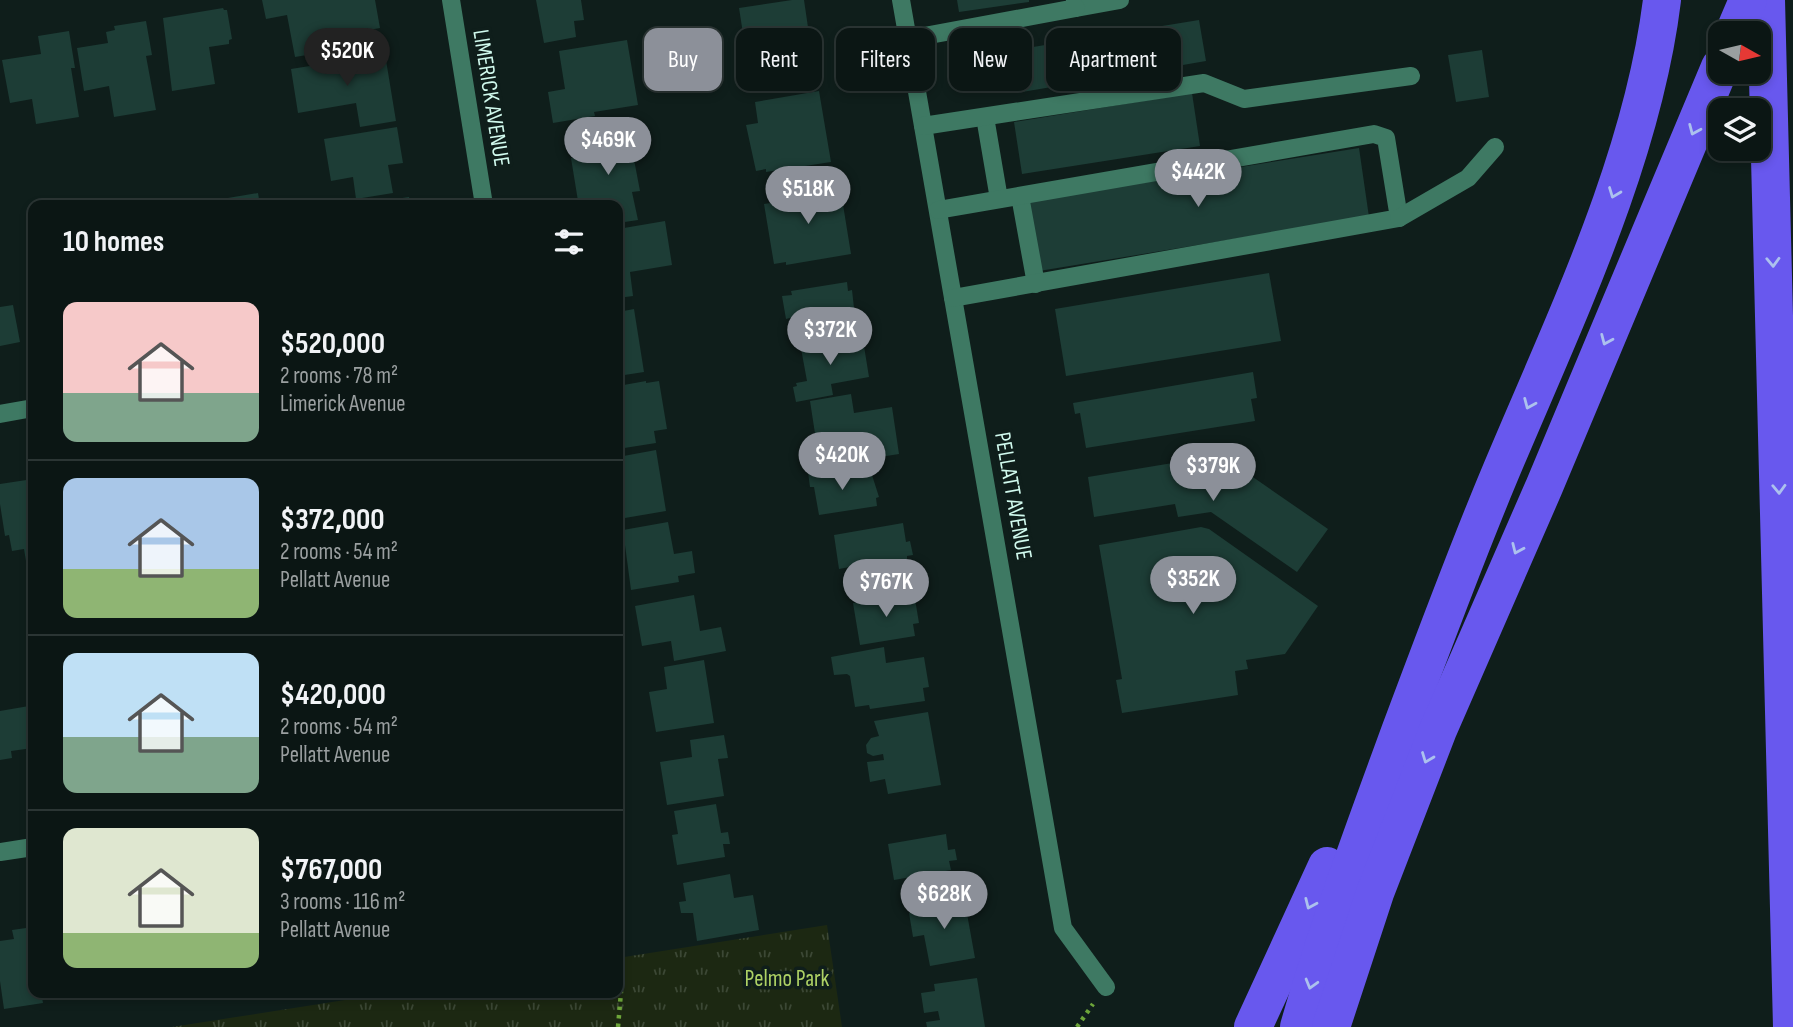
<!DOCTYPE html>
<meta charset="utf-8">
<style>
:root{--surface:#0b1614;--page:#141f1d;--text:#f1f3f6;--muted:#9a9fa0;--line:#2b3534;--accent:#8c9099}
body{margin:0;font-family:"Sofia Sans Condensed",sans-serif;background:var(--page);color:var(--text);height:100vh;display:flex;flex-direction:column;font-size:26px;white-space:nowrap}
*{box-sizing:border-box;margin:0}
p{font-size:23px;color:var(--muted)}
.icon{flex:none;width:38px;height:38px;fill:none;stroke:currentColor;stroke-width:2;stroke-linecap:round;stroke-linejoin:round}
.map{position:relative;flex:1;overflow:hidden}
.panel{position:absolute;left:28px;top:200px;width:595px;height:798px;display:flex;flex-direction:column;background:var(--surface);border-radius:14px;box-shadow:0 4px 10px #0003,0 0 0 2px var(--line)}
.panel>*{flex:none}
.banner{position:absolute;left:644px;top:28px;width:665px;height:63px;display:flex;gap:14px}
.needle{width:46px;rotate:98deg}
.buttons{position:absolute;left:1708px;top:21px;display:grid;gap:14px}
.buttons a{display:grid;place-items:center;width:63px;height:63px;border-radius:14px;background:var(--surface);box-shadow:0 4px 10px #0003,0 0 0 2px var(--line);font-size:35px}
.price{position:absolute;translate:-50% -60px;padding:0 16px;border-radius:24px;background:var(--accent);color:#fff;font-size:23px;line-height:46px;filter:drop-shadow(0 2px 4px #0008)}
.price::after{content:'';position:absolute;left:50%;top:42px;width:21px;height:16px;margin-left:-10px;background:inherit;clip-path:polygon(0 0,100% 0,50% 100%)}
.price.current{background:#222;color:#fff}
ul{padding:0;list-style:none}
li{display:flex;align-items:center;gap:21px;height:175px;padding:0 35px}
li+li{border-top:2px solid var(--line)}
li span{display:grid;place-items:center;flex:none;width:196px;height:140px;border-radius:14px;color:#555}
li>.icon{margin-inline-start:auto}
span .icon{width:84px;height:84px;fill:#fffc;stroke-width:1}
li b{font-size:30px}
h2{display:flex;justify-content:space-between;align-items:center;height:84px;padding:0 35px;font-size:30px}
.tag{padding:0 24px;border-radius:14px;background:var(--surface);box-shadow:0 4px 10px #0003,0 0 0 2px var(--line);font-size:24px;line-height:63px}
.tag.current{background:var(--accent);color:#fff}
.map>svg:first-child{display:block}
.park{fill:url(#park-tufts)}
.building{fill:#1d3d36}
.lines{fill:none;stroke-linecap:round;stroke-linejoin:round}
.path{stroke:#6da53a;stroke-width:4.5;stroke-dasharray:3.5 5;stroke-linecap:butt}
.minor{stroke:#3e7963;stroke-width:18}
.highway{stroke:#6858ee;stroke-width:38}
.oneway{stroke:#acc1ee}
.labels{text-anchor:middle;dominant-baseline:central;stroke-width:7;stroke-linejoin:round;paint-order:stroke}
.street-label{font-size:23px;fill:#d1faee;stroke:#0f1e1b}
.park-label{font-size:23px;fill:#aed265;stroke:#0f1e1b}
</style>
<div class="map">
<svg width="1793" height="1027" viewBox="0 0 1793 1027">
<defs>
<pattern id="park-tufts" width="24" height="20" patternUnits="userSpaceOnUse" patternTransform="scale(1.75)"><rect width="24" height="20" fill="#1c2812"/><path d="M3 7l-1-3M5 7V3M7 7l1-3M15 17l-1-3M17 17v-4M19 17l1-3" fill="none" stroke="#3c4835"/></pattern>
</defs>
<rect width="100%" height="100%" fill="#0f1e1b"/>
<polygon class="park" points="827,925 842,1027 172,1027 396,992 618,992 618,958"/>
<g class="building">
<polygon points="262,0 375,0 380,28 352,33 353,40 318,46 319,53 295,57 287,15 266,19"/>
<polygon points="536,0 581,0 584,20 574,21 576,37 544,43"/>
<polygon points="792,0 804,0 814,68 750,78 739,8"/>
<polygon points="957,0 1029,0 1029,2 959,12"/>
<polygon points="223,8 224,10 227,10 232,39 229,40 229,44 209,47 215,84 172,91 163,18"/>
<polygon points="1199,20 1206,61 1154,70 1151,55 1139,57 1141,72 1022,92 1015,50"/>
<polygon points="146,21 152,55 146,56 156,110 114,117 109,86 84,91 77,48 108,43 106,32 115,30 114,26"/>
<polygon points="69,31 75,68 71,68 79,117 36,124 32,99 10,103 2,60 41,54 38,36"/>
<polygon points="627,40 638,105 594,112 595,116 553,123 548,92 565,89 559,51"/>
<polygon points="1482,50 1489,97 1456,102 1448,55"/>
<polygon points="385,54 396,121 360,127 356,103 298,113 291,69"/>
<polygon points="819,91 831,162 766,172 766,169 756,171 746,125 758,123 755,102"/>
<polygon points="1192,93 1200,146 1022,174 1014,122"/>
<polygon points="397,127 403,163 388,165 393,193 356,199 353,177 331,181 324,139"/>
<polygon points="623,134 626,150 632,149 640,191 632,192 638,220 618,223 618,205 589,205 588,199 578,201 571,158 598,153 595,139"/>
<polygon points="1359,148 1369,217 1039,271 1028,201"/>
<polygon points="840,186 851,254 786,265 786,262 774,264 764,204 777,202 776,196"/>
<polygon points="258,193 260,205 217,205 216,200"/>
<polygon points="409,197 410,205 368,205 368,203"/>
<polygon points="665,221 672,265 630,272 633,296 618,298 618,229"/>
<polygon points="1269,273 1281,341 1066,376 1055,309"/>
<polygon points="847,282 848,291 852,290 854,308 852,311 795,320 794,317 786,319 782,296 792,295 791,291"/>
<polygon points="13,305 20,342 0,346 0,307"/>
<polygon points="634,309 644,372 618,376 618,312"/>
<polygon points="834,337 835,345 863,340 869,377 831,384 833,395 796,402 793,387 797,386 796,383 807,381 800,343"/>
<polygon points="1253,372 1257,398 1251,399 1255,421 1086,448 1080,413 1075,414 1073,403"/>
<polygon points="646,381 646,383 659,381 667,429 654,431 656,443 618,449 618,386"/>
<polygon points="851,394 854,413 892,407 899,454 855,461 853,449 818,453 810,401"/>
<polygon points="656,450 666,511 619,519 618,457"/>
<polygon points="1221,455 1328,529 1297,572 1211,512 1178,517 1175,504 1094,517 1088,477"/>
<polygon points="836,467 838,480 872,475 879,497 876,498 877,506 819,515 814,487 810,487 808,472"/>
<polygon points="33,479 33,566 27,567 24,549 12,551 9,535 5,536 0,504 0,484"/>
<polygon points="668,522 674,554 692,551 695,573 678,576 679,582 631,590 623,530"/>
<polygon points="903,523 906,542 910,541 913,555 907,556 907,559 851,569 850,567 839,569 834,535"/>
<polygon points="1201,527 1209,529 1318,606 1285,654 1246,660 1248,669 1235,671 1238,695 1122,713 1116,680 1122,679 1099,545"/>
<polygon points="914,593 919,623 913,624 915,636 860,645 853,603"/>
<polygon points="694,595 700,631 721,627 726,651 674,661 671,641 642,646 635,606"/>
<polygon points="884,647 886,663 924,657 929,687 923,688 925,701 870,709 869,705 855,707 850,676 847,674 834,675 831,657"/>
<polygon points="704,660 714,723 656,732 649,692 667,689 664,667"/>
<polygon points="29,706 33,727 33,748 11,751 12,758 0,760 0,711"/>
<polygon points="928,712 941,785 888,794 885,779 870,782 867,762 884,760 883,754 873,756 867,753 866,745 871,738 879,736 874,721"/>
<polygon points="724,735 728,758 718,759 724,796 667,805 660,762 692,757 690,740"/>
<polygon points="716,804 721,833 728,832 730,844 723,844 725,857 677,865 672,835 678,834 674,811"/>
<polygon points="946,834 948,850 955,849 957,860 949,861 951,870 894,880 888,844"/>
<polygon points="730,874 734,898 753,895 759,930 697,941 693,913 681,913 679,902 686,901 683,883"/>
<polygon points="964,897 975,958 930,966 924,935 913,937 909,913 922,907 919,904"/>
<polygon points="33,927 33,992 41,992 43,1003 4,1009 0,981 0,941 14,939 12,930"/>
<polygon points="977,978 985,1027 927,1027 926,1022 940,1020 938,1011 924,1013 921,993 935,991 934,984"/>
</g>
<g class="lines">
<g class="path">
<polyline points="618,1027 621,992 618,984"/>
<polyline points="1077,1027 1093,1004"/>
</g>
<g class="minor">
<polyline points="451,0 484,205"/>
<polyline points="901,0 1063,928 1106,987"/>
<polyline points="1075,0 1076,8 1120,0"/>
<polyline points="908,39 1076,8"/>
<polyline points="985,117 999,199"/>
<polyline points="923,126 1204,83 1244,99 1411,76"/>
<polyline points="1020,196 1036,284"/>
<polyline points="938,210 1374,134 1386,138 1399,218 953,298"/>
<polyline points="1399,218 1468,178 1495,147"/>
<polyline points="0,414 33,408"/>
<polyline points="0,852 33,847"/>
</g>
<g class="highway">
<polyline points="1766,0 1792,1027"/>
<polyline points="1734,33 1748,0"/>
<polyline points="1253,1027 1327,866"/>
<path d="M1299 1027C1327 929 1363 833 1398 737 1431 649 1463 562 1499 476 1562 325 1642 163 1662 0"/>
<polyline points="1331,1027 1375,893 1438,730 1544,487 1720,67"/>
</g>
</g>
<defs><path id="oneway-chevron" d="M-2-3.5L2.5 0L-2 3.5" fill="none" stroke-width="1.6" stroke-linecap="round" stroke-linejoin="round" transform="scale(1.75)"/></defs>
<g class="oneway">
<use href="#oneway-chevron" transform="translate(1694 130) rotate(113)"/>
<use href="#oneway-chevron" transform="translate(1614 193) rotate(111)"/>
<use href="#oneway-chevron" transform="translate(1773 262) rotate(88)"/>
<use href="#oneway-chevron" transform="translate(1606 340) rotate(113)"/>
<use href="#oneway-chevron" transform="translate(1529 404) rotate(113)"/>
<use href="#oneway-chevron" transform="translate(1779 489) rotate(88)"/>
<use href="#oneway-chevron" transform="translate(1517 549) rotate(114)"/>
<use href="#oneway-chevron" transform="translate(1427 758) rotate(111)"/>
<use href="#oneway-chevron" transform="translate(1310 904) rotate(114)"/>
<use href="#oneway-chevron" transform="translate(1311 984) rotate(106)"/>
</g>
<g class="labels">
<g class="street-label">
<text transform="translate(491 98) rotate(81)">LIMERICK AVENUE</text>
<text transform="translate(1013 496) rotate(80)">PELLATT AVENUE</text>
</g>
<g class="park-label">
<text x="787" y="979">Pelmo Park</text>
</g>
</g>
</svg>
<div class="buttons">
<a><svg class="needle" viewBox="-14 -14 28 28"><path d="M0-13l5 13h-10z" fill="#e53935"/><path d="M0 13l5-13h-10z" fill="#9a9fa0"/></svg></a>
<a><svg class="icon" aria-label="layers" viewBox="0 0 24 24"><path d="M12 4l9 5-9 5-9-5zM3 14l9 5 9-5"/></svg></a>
</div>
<b class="price current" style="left:347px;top:88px">$520K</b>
<b class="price" style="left:608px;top:177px">$469K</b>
<b class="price" style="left:1198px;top:209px">$442K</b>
<b class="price" style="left:808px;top:226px">$518K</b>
<b class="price" style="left:830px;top:367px">$372K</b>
<b class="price" style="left:842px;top:492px">$420K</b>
<b class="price" style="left:1213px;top:503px">$379K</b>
<b class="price" style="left:1193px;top:616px">$352K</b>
<b class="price" style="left:886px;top:619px">$767K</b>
<b class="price" style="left:944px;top:931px">$628K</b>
<div class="banner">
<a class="tag current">Buy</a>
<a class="tag">Rent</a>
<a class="tag">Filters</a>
<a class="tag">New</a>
<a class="tag">Apartment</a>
</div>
<section class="panel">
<h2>10 homes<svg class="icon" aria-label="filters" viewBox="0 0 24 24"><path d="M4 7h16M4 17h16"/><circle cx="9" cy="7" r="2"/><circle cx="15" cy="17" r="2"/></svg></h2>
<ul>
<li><span style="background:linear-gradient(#f6c9c9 65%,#7fa58c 0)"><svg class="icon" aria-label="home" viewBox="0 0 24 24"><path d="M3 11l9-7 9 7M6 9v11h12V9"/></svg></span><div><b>$520,000</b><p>2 rooms · 78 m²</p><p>Limerick Avenue</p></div></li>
<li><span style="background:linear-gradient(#a9c7e8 65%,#8fb573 0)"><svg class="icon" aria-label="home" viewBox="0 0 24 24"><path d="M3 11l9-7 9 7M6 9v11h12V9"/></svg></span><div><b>$372,000</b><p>2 rooms · 54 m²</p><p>Pellatt Avenue</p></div></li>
<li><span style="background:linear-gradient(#bfe0f5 60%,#7fa58c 0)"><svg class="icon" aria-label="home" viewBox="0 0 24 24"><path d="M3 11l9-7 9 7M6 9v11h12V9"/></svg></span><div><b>$420,000</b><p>2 rooms · 54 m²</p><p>Pellatt Avenue</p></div></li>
<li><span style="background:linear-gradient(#dfe7d0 75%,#8fb573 0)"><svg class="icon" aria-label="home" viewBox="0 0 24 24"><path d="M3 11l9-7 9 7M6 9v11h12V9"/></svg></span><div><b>$767,000</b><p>3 rooms · 116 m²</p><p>Pellatt Avenue</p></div></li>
</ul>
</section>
</div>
